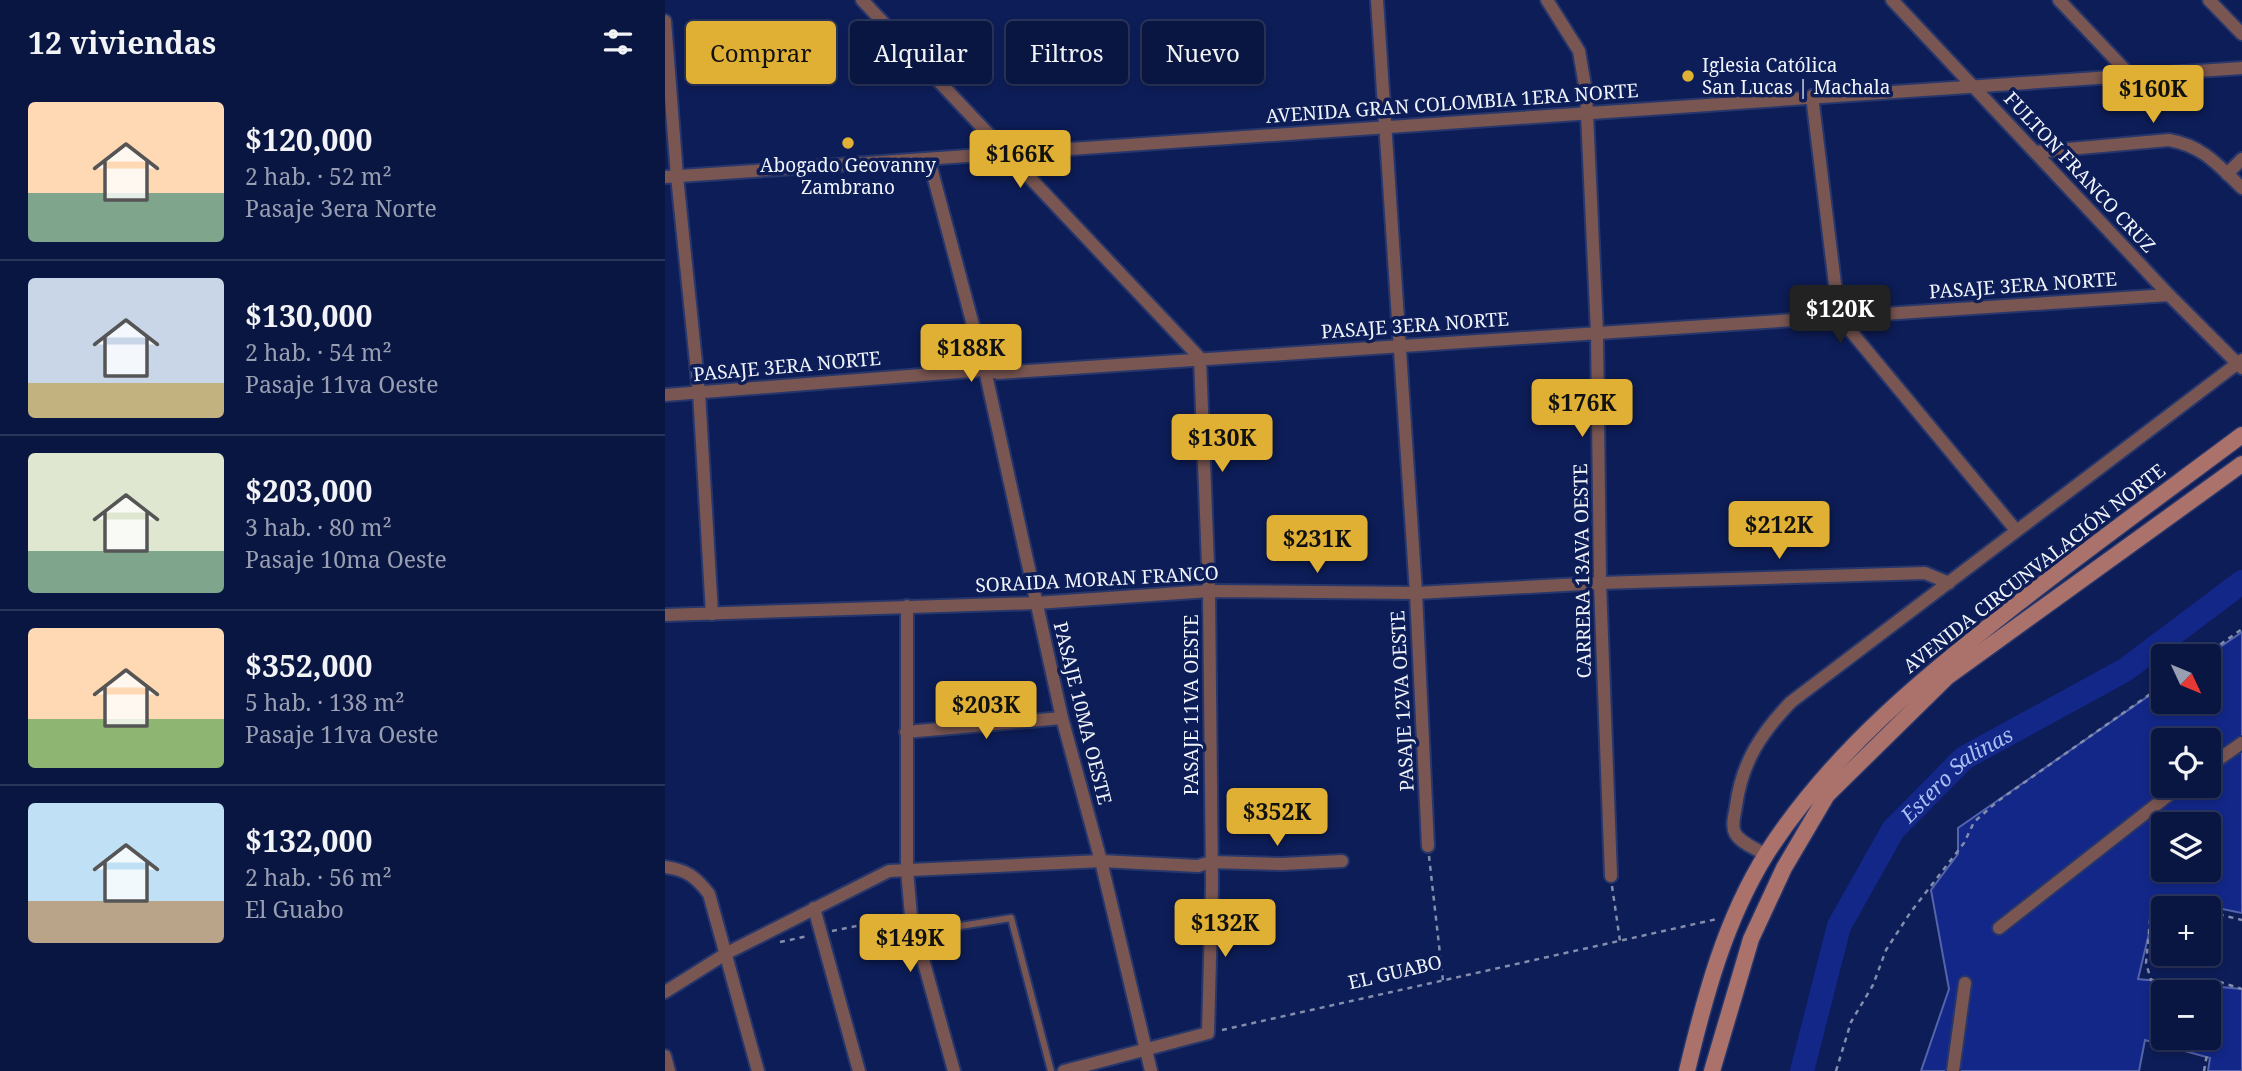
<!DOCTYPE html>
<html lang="es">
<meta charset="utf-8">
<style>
:root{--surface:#0a1642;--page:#18234d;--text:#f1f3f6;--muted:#999fb2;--line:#2a355b;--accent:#dfb034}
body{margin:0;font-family:"Noto Serif",serif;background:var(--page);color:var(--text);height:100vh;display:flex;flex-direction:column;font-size:26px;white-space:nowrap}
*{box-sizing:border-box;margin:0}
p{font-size:23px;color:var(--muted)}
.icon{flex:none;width:38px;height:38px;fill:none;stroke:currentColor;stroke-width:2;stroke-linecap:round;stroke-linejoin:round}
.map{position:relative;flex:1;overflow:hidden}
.details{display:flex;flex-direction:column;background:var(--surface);width:665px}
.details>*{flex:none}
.banner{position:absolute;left:21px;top:21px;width:665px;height:63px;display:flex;gap:14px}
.needle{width:46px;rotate:134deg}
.tools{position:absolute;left:1486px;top:644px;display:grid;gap:14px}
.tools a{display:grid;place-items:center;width:70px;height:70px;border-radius:7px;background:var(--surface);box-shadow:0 4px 10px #0003,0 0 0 2px var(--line);font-size:35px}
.price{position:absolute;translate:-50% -60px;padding:0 16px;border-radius:7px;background:var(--accent);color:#111;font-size:23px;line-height:46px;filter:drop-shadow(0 2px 4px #0008)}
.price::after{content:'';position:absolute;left:50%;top:42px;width:21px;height:16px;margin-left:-10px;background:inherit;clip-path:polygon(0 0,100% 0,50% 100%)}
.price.selected{background:#222;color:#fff}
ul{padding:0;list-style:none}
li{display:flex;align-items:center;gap:21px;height:175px;padding:0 28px}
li+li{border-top:2px solid var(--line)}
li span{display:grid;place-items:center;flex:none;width:196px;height:140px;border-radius:7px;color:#555}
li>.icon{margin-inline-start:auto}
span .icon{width:84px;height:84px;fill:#fffc;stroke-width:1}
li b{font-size:30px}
h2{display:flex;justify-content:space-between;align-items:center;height:84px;padding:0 28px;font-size:30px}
.pill{padding:0 24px;border-radius:7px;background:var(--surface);box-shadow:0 4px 10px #0003,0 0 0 2px var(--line);font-size:24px;line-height:63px}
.pill.selected{background:var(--accent);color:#111}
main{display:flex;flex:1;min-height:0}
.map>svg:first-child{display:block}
.water{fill:#122788;stroke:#5464aa;stroke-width:2;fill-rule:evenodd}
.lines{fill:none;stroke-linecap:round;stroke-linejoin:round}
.river{stroke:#122788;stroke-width:24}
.service-casing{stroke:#28376b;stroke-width:10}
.minor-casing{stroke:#28376b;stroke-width:16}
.secondary-casing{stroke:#28376b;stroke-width:19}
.path{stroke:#838dac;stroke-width:2.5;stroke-dasharray:5 5;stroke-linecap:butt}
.service{stroke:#7a5652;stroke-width:6}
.minor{stroke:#7a5652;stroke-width:12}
.secondary{stroke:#aa726b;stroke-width:16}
.poi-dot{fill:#dfb034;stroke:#0d1d58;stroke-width:2.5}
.labels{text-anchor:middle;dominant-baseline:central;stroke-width:7;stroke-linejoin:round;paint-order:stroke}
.poi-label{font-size:19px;fill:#eff3fa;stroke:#0d1d58;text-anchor:start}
.street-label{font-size:19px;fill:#eff3fa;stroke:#0d1d58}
.water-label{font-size:21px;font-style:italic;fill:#a8bef2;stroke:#0d1d58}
</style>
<main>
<section class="details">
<h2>12 viviendas<svg class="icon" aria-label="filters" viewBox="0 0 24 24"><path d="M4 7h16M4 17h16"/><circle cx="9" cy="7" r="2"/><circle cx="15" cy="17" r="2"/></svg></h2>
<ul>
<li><span style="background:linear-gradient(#ffd9b3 65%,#7fa58c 0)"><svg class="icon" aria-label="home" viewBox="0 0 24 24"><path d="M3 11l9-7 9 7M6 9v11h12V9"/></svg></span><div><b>$120,000</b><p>2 hab. · 52 m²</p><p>Pasaje 3era Norte</p></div></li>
<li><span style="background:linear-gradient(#c9d6e8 75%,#c2b280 0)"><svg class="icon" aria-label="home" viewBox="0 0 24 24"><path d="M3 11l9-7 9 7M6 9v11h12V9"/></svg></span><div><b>$130,000</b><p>2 hab. · 54 m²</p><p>Pasaje 11va Oeste</p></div></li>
<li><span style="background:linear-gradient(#dfe7d0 70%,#7fa58c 0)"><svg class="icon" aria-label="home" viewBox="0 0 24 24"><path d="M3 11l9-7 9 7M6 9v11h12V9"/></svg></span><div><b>$203,000</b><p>3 hab. · 80 m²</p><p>Pasaje 10ma Oeste</p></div></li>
<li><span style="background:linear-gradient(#ffd9b3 65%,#8fb573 0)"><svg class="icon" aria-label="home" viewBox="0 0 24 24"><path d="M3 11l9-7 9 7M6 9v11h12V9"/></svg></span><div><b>$352,000</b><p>5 hab. · 138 m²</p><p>Pasaje 11va Oeste</p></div></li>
<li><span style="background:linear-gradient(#bfe0f5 70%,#b9a48a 0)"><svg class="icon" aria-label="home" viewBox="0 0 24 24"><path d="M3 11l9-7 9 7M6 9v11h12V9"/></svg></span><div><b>$132,000</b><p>2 hab. · 56 m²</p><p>El Guabo</p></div></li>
</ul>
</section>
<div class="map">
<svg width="1577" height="1071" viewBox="0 0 1577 1071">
<rect width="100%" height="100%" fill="#0d1d58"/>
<path class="water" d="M1577 632V913L1493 896 1473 979 1577 989V1071H1543L1545 1058 1480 1040 1474 1071H1256L1284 989 1266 890 1293 854V828L1498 686V702H1544L1542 656ZM1498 740H1544V786H1498ZM1498 824H1544V870H1498ZM1498 992H1544V1038H1498Z"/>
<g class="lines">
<path class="river" id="s1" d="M1137 1071 1174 926 1228 830 1299 758 1460 670 1577 582"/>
<g class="service-casing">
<polyline id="service" points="251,933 346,918 386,1071"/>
</g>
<g class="minor-casing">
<g id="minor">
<polyline points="197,0 535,358 544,591 547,884 543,1033 399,1071"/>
<polyline points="712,0 751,593 763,846"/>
<polyline points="882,0 914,51 921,92 932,332 935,583 946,876"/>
<polyline points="1227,0 1504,295 1577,368"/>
<polyline points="1394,0 1465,75"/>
<polyline points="1544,0 1577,34"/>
<polyline points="0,21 12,176 34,392 47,614"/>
<polyline points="1147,96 1174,317 1350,529"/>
<path d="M1370 152 1504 140C1538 146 1553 165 1577 188"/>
<polyline points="264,160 320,370 397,718 436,861 486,1071"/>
<polyline points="1562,174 1577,159"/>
<polyline points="0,177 1577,68"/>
<polyline points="0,395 320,370 333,373 1504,295"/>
<polyline points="242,606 242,870 246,916 289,1071"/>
<polyline points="0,615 371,603 544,591 751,593 935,583 1260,573 1284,583"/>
<polyline points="241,732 397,718"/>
<polyline points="1544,766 1577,743"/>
<path d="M1101 855C1092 849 1075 843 1070 833 1066 825 1070 814 1071 806 1077 762 1096 733 1126 702L1577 360"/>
<path d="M0 867C22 870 31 877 44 894L93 1071"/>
<polyline points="149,908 194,1071"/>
<polyline points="1334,928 1515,786"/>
<polyline points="0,992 62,953 224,871 436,861 533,866 546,862 617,864 677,861"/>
<polyline points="0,1056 4,1071"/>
<polyline points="1288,1071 1300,983"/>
</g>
</g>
<g class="secondary-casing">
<g id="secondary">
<path d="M1022 1071C1040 996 1060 920 1102 853 1166 753 1260 676 1352 604 1426 546 1502 491 1577 435"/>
<polyline points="1047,1071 1086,939 1119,868 1162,795 1282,677 1577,464"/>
</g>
</g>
<g class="path">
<polyline points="1539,656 1577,629"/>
<polyline points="764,856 778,981"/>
<polyline points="947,886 955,941"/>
<polyline points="1526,908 1487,899 1481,963 1486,980 1555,982 1577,989"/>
<polyline points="1544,912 1577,920"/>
<polyline points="167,931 232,918"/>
<polyline points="115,942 143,936"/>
<polyline points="557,1030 1052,919"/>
<polyline points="1171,1071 1186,1022 1208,985 1221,950 1245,913 1299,843 1309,822 1333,801 1498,685"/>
<polyline points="1539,1071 1555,982"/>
</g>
<use href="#service" class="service"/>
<use href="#minor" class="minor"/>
<use href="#secondary" class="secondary"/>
</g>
<g class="poi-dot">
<circle cx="1023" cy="76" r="7"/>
<circle cx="183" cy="143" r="7"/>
</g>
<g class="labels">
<g class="poi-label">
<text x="1037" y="65">Iglesia Católica<tspan x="1037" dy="22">San Lucas | Machala</tspan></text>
<text x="183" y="165" text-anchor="middle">Abogado Geovanny<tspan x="183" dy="22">Zambrano</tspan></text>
</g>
<g class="street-label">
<text transform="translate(787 103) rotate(-4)">AVENIDA GRAN COLOMBIA 1ERA NORTE</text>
<text transform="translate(1415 172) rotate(47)">FULTON FRANCO CRUZ</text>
<text transform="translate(1358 285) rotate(-4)">PASAJE 3ERA NORTE</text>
<text transform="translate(750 325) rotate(-4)">PASAJE 3ERA NORTE</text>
<text transform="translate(122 366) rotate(-5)">PASAJE 3ERA NORTE</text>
<text transform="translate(1369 568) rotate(-38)">AVENIDA CIRCUNVALACIÓN NORTE</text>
<text transform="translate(917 571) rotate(-91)">CARRERA 13AVA OESTE</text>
<text transform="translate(432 579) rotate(-3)">SORAIDA MORAN FRANCO</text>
<text transform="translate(737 701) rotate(-93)">PASAJE 12VA OESTE</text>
<text transform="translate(526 705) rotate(-90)">PASAJE 11VA OESTE</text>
<text transform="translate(418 713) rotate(76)">PASAJE 10MA OESTE</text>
<text transform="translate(730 972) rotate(-13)">EL GUABO</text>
</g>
<g class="water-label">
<text stroke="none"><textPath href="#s1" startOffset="345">Estero Salinas</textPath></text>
</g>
</g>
</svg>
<div class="tools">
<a><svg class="needle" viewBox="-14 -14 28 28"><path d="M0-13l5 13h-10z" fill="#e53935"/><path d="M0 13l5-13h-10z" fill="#999fb2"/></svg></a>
<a><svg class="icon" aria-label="locate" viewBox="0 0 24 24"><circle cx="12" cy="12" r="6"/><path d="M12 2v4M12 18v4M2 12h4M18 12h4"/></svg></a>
<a><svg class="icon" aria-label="layers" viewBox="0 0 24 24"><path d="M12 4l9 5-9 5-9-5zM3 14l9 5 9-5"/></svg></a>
<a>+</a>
<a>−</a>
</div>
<b class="price" style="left:1488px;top:125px">$160K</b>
<b class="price" style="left:355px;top:190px">$166K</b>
<b class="price selected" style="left:1175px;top:345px">$120K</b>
<b class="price" style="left:306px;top:384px">$188K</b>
<b class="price" style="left:917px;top:439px">$176K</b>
<b class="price" style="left:557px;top:474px">$130K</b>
<b class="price" style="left:1114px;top:561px">$212K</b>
<b class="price" style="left:652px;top:575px">$231K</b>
<b class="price" style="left:321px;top:741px">$203K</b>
<b class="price" style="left:612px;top:848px">$352K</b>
<b class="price" style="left:560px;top:959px">$132K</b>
<b class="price" style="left:245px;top:974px">$149K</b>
<div class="banner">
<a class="pill selected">Comprar</a>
<a class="pill">Alquilar</a>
<a class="pill">Filtros</a>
<a class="pill">Nuevo</a>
</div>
</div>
</main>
